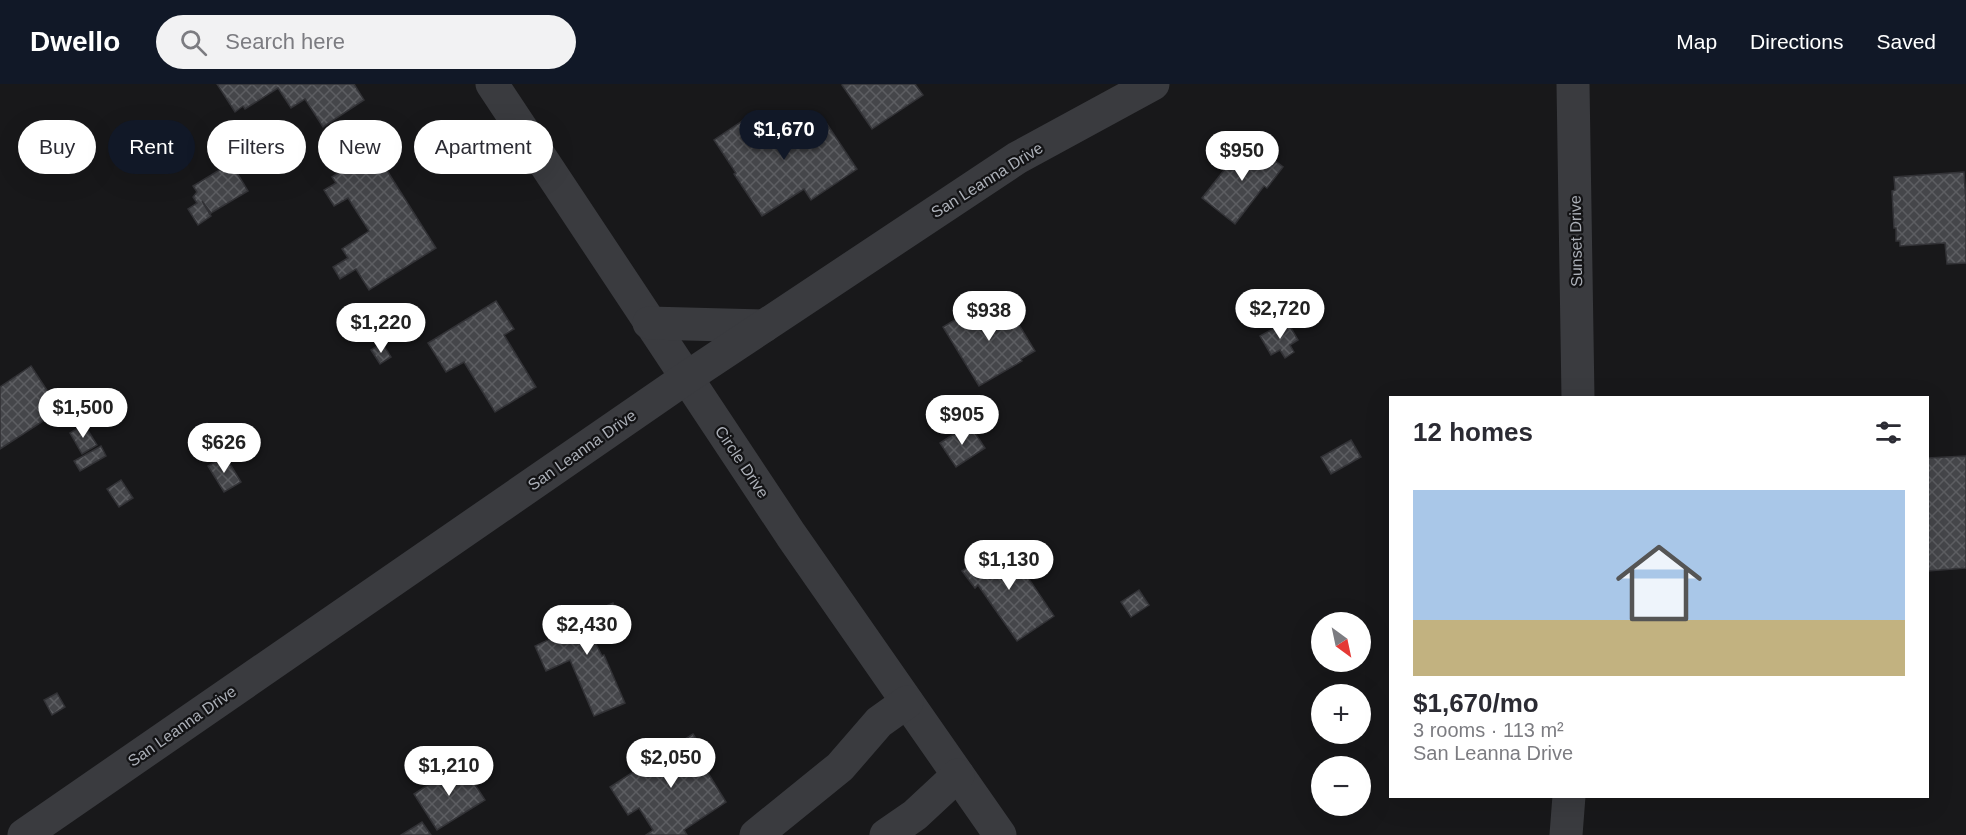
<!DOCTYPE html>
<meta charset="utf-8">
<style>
:root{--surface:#fff;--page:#f2f2f3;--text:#2b2b33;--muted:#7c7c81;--line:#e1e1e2;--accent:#111827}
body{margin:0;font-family:Helvetica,sans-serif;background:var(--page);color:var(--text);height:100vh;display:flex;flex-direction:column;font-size:22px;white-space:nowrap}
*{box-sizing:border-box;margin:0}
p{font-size:20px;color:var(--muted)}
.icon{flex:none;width:33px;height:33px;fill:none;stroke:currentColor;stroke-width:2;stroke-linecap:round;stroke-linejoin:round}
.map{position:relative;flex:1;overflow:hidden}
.details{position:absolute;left:1389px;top:312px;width:540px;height:402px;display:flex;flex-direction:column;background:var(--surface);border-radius:0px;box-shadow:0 6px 24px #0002}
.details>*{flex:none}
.guide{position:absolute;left:18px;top:36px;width:570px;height:54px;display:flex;gap:12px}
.needle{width:39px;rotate:147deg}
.buttons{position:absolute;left:1311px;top:528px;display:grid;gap:12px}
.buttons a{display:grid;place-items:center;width:60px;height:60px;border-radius:50%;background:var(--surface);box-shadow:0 6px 24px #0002;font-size:30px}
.price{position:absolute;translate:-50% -51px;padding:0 14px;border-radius:21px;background:#fff;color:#222;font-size:20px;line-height:39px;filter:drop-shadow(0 2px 3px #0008)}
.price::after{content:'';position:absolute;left:50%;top:36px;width:18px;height:14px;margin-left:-9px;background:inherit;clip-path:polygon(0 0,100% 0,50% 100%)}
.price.current{background:var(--accent);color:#fff}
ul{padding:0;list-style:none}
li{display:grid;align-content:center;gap:12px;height:318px;padding:0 24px}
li+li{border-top:2px solid var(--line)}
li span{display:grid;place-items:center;height:186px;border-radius:0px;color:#555}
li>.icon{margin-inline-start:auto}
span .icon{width:108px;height:108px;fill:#fffc;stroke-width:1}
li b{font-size:26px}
h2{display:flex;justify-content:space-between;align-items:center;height:72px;padding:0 24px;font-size:26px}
.tag{padding:0 21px;border-radius:27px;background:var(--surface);box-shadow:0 6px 24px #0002;font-size:21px;line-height:54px}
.tag.current{background:var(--accent);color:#fff}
header{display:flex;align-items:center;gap:36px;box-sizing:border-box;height:84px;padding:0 30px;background:var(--accent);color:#fff}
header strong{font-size:28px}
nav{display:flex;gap:33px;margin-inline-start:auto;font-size:21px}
.search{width:420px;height:54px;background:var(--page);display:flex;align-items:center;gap:15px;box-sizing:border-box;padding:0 21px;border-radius:33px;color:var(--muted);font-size:22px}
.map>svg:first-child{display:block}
.building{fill:url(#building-cross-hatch);stroke:#323236;stroke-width:1.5}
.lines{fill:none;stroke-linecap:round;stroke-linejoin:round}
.minor{stroke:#3a3b3f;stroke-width:33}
.labels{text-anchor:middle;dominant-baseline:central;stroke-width:4.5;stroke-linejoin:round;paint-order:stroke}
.street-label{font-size:16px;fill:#acb0b8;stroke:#131315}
</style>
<header>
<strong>Dwello</strong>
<div class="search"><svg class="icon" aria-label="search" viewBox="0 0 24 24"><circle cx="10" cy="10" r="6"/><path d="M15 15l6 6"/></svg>Search here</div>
<nav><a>Map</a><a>Directions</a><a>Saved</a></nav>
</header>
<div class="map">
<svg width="1966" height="751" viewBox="0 0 1966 751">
<defs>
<pattern id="building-cross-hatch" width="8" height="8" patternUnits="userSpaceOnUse" patternTransform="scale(1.5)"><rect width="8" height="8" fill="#45464a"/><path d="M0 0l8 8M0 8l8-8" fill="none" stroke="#5d5e62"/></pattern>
</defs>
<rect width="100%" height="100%" fill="#18181a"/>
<g class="building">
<polygon points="217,0 354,0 364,16 323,43 305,15 291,24 278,4 245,25 243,22 235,28"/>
<polygon points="843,0 915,0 923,11 872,45 842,1"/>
<polygon points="757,27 778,59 812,36 819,46 827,40 857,85 811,116 804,105 762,132 734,90 736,89 714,56"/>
<polygon points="1248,56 1283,83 1267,104 1264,102 1235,140 1202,114"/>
<polygon points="374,66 436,164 369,206 356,185 340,195 333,183 348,174 342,165 369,147 348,114 334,122 324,106 336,99 332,93"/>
<polygon points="231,79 248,107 211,129 202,117 211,132 198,141 188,125 197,119 193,113 197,108 193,102"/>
<polygon points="1964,88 1966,118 1966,179 1947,180 1945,159 1900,162 1900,157 1896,157 1896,144 1894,144 1892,107 1895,106 1894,93"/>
<polygon points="988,216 998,234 1010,226 1035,267 1021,275 1022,277 979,302 943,243"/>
<polygon points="496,217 514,245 504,251 536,303 495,328 464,278 446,288 428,259"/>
<polygon points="1287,237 1298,256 1290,261 1294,268 1285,274 1280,266 1271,271 1260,252"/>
<polygon points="382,259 391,273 380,280 371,266"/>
<polygon points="31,282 60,326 0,365 0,303"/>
<polygon points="207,339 218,355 205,364 194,348"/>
<polygon points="84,340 97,361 82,370 70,349"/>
<polygon points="969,340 985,364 956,383 940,359"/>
<polygon points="1351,356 1361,373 1331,390 1321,373"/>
<polygon points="101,362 106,372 80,387 74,377"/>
<polygon points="225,372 241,398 224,408 208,382"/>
<polygon points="1966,372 1966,484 1928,487 1928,374"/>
<polygon points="121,396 133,414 119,423 107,405"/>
<polygon points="1004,458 1054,532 1017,557 978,501 975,504 962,487"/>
<polygon points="1139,506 1149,521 1131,533 1121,518"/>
<polygon points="613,519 624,545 595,558 602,572 604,571 625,619 594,632 570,576 546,587 535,562 563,549 560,542"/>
<polygon points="57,609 65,623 52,631 44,616"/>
<polygon points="693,650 710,676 703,681 726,718 684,746 687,751 646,751 653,746 639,724 628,731 610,703 641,683 637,677 659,663 663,669"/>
<polygon points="461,679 485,716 437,746 414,710"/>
<polygon points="422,738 431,751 401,751"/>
</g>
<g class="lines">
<g class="minor">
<polyline points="492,0 791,451 1000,751"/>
<polyline points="1573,0 1578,314"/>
<polyline points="649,239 764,242"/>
<polyline points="24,751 686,294 1017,74 1153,0"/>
<polyline points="756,751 840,683 879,638 907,618"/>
<polyline points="886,751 915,731 958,691"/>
<polyline points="1566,751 1569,712"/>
</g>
</g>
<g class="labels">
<g class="street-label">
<text transform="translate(987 96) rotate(-32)">San Leanna Drive</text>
<text transform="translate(1576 157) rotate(-91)">Sunset Drive</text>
<text transform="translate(582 366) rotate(-35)">San Leanna Drive</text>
<text transform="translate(742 378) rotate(56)">Circle Drive</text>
<text transform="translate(182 642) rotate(-35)">San Leanna Drive</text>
</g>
</g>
</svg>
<div class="buttons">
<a><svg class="needle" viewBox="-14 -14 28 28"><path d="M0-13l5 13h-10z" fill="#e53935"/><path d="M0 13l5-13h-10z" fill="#7c7c81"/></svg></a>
<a>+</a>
<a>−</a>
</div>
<b class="price current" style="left:784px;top:77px">$1,670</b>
<b class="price" style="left:1242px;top:98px">$950</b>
<b class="price" style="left:1280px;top:256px">$2,720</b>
<b class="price" style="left:989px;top:258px">$938</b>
<b class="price" style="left:381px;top:270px">$1,220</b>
<b class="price" style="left:83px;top:355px">$1,500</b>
<b class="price" style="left:962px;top:362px">$905</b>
<b class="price" style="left:224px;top:390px">$626</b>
<b class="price" style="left:1009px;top:507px">$1,130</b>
<b class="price" style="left:587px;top:572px">$2,430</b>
<b class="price" style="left:671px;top:705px">$2,050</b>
<b class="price" style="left:449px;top:713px">$1,210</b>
<div class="guide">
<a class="tag">Buy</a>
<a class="tag current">Rent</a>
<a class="tag">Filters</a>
<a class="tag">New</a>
<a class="tag">Apartment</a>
</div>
<section class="details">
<h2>12 homes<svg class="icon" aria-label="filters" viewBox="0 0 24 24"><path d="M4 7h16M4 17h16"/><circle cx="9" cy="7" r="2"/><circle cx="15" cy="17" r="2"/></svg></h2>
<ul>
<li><span style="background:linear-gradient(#a9c7e8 70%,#c2b280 0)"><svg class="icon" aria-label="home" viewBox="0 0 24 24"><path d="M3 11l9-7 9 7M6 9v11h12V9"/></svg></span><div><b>$1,670/mo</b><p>3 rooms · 113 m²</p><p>San Leanna Drive</p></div></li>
</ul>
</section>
</div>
